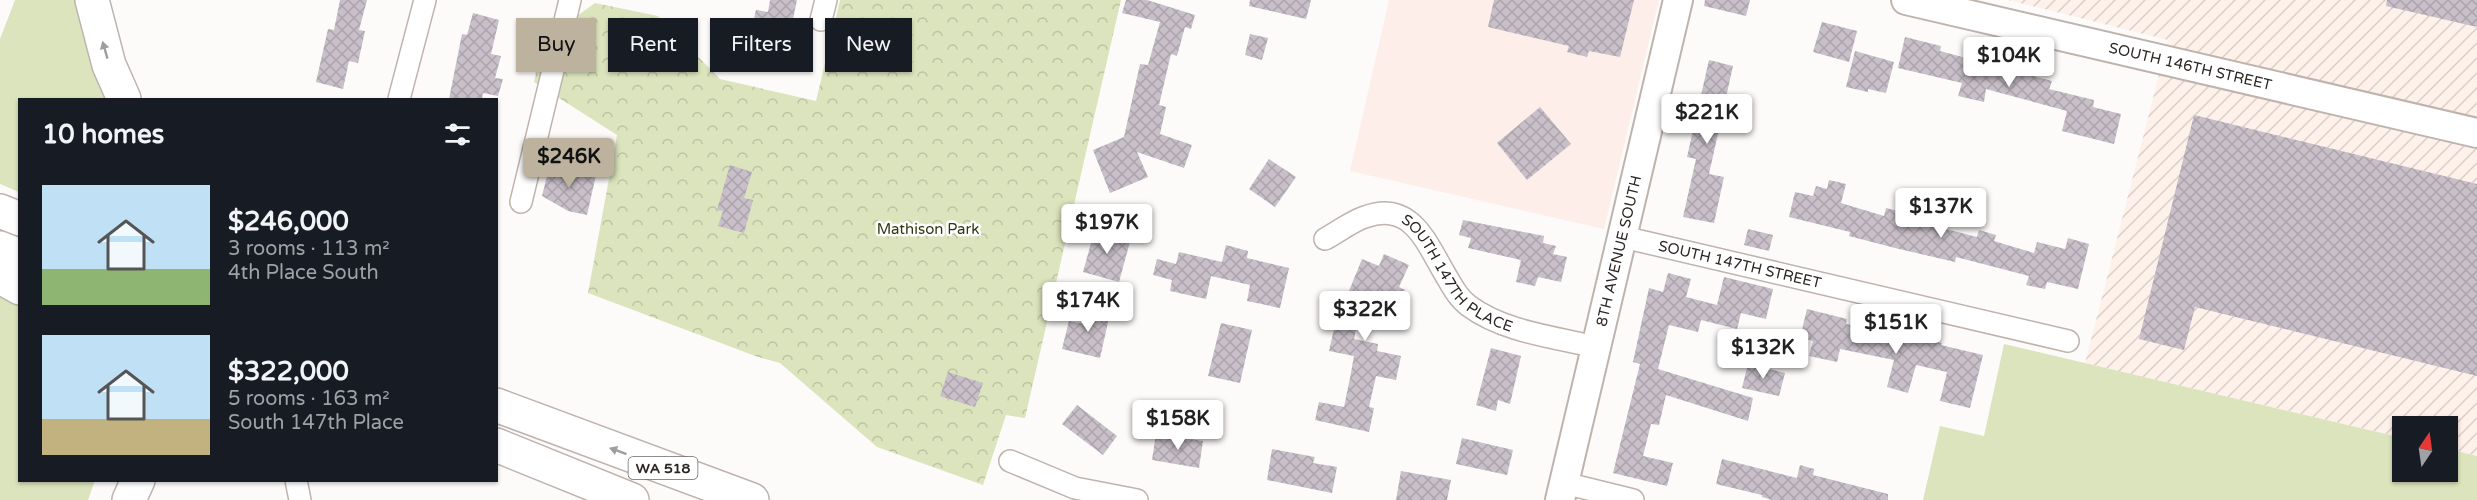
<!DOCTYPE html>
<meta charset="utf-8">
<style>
:root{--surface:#171b24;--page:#20242c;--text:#f1f3f6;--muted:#9ea1a6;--accent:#bcb29e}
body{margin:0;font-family:"Varela Round",sans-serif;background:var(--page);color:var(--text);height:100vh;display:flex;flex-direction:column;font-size:22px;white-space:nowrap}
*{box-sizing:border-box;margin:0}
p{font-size:20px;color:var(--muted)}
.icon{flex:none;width:33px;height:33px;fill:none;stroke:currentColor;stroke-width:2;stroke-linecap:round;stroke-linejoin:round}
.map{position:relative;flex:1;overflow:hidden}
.details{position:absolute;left:18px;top:98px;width:480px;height:384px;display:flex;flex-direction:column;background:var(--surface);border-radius:0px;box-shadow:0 2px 4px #0004}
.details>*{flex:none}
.top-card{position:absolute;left:516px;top:18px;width:570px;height:54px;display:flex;gap:12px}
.needle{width:39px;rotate:13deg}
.fabs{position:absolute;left:2392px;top:416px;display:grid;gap:12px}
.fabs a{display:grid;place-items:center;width:66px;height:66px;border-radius:0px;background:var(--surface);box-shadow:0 2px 4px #0004;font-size:30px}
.price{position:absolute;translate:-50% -51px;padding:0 14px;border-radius:6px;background:#fff;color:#222;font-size:20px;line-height:39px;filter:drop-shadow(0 2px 3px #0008)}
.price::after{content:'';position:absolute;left:50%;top:36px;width:18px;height:14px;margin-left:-9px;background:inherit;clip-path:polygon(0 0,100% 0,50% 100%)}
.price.current{background:var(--accent);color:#111}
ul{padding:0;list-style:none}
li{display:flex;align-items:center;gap:18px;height:150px;padding:0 24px}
li span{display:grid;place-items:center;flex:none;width:168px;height:120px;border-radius:0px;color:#555}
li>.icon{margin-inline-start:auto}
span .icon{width:72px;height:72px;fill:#fffc;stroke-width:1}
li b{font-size:26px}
h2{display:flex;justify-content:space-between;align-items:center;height:72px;padding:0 24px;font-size:26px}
.chip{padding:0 21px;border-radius:0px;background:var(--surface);box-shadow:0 2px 4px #0004;font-size:21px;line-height:54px}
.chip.current{background:var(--accent);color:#111}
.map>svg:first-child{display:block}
.commercial{fill:#fdeee9}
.industrial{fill:url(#industrial-furrows)}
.grass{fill:#dbe4bd}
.forest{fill:url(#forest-crowns)}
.building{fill:url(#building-cross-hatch)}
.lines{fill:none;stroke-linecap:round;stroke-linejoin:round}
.street-casing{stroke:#bfb3ad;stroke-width:24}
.secondary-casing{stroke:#bfb3ad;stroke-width:32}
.highway-casing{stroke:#bfb3ad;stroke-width:36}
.street{stroke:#fff;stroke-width:21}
.secondary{stroke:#fff;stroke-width:28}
.highway{stroke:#fff;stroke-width:33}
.oneway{fill:#a09d9c}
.labels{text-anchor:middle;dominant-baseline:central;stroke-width:5;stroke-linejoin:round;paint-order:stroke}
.shield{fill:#fff;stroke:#6b6766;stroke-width:1.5}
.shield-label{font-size:14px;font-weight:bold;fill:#2b2624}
.street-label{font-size:15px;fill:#2b2624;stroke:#fff}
.park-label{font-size:15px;fill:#31380e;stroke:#fff}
</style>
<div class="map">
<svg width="2477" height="500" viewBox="0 0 2477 500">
<defs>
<pattern id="industrial-furrows" width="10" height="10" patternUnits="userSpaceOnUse" patternTransform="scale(1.5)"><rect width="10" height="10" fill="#fdf1ea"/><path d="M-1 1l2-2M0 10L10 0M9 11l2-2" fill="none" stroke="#d9cec9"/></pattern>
<pattern id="forest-crowns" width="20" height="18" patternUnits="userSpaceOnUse" patternTransform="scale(1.5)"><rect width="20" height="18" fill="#dbe4bd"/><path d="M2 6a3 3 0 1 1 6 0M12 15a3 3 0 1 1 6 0" fill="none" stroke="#bcc3a2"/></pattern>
<pattern id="building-cross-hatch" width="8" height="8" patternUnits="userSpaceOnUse" patternTransform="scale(1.5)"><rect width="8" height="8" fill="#c8bfc9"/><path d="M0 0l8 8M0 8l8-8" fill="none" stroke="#aca4ac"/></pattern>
</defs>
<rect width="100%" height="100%" fill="#fdfbf9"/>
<polygon class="commercial" points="1389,0 1659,0 1604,229 1350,171"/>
<polygon class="industrial" points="2008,0 2477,0 2477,456 2448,449 2448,426 2403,426 2403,438 2085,363 2168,40"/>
<g class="grass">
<polygon points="15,0 80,0 83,34 110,99 20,99 19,192 0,184 0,39"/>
<polygon points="0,292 19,302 20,480 95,480 88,500 0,500"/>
<polygon points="2004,344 2403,438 2403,471 2448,471 2448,449 2477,456 2477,500 1923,500 1940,426 1984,436"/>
</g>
<polygon class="forest" points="840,0 1121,0 1025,418 1006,415 983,485 877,447 780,363 758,357 588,293 617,135 534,82 542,41 595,3 658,16 720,79 816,101"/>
<g class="building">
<polygon points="340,0 367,0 359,30 365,31 358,63 349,61 343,89 316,82 328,29 334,30"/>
<polygon points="770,0 797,0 787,47 749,39 756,10 768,12"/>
<polygon points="1126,0 1147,0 1195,15 1191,29 1185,27 1177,56 1171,54 1159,105 1166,107 1160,134 1192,145 1184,168 1137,152 1148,177 1110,193 1093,150 1124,137 1140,64 1148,65 1160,22 1122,13"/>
<polygon points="1250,0 1311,0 1306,19 1249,6"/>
<polygon points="1494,0 1634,0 1620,57 1589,51 1587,57 1567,52 1569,46 1488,27"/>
<polygon points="1705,0 1750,0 1746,16 1704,6"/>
<polygon points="2387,0 2477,0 2477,27 2386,6"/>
<polygon points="473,13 499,20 491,54 501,56 495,78 503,79 498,96 483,93 482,99 449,99 462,34 467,35"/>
<polygon points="1822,22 1857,31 1849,62 1813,52"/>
<polygon points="1250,34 1268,38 1262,60 1245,55"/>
<polygon points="1905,37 1941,46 1940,51 2052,81 2049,89 2094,100 2093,107 2121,114 2114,144 2062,131 2067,111 1986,89 1984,102 1958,96 1962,83 1898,68"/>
<polygon points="1855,51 1894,62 1886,93 1868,89 1868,92 1846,87"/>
<polygon points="1709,60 1733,66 1709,174 1724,177 1714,223 1683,217 1696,159 1687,157"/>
<polygon points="1540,107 1571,144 1527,180 1497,143"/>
<polygon points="2194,115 2477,184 2477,376 2195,307 2184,350 2139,339"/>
<polygon points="1269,159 1296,177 1275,207 1249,189"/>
<polygon points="550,164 596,175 587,215 568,211 542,196"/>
<polygon points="730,165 752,172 744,198 753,200 744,233 718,226 723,211 717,210"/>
<polygon points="1829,180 1846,184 1841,203 1884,216 1886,208 1905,213 1903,218 1977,237 1979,230 1996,235 1994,241 2034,253 2037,242 2065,249 2068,238 2089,244 2078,289 2047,282 2045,289 2026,285 2029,276 1956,257 1955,262 1895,248 1849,236 1850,232 1789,217 1795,192 1813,196 1816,186 1827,189"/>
<polygon points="1463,220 1544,236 1543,243 1556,246 1553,254 1567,257 1561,282 1538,277 1535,286 1516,282 1521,260 1468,248 1471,238 1459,235"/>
<polygon points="1095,229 1131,238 1119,282 1083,272"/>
<polygon points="1748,229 1773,235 1769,251 1744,245"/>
<polygon points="1226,245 1248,251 1247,258 1289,268 1280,308 1247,301 1250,285 1211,276 1206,299 1170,291 1172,280 1153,275 1157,259 1176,264 1179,252 1222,262"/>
<polygon points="1384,254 1409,265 1399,287 1405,290 1395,314 1362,300 1354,339 1378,344 1377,351 1401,356 1396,380 1376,376 1369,407 1374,408 1369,432 1315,420 1319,402 1344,407 1350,378 1354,356 1329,351 1339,307 1342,308 1362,259 1379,266"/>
<polygon points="1668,273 1691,279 1686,297 1717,305 1724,277 1773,289 1766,319 1741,313 1737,329 1701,320 1698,332 1669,325 1658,369 1753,398 1748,421 1666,395 1659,425 1651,424 1643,456 1673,463 1667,486 1613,473 1640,364 1633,362 1649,288 1663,292"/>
<polygon points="1090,304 1111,309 1100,358 1062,349 1069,321 1085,324"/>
<polygon points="1807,309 1847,319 1846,324 1942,343 1941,345 1983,355 1970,408 1940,401 1947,372 1916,365 1908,393 1887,387 1894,360 1840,349 1837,362 1809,356 1813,341 1800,338"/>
<polygon points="1221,323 1252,330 1240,383 1208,376"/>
<polygon points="1491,348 1521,356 1510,404 1498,400 1496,411 1476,405"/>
<polygon points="1748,364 1785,373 1779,396 1742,388"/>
<polygon points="948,372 983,383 975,407 940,396"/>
<polygon points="1077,405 1117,436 1103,455 1062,424"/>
<polygon points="1156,434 1203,441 1199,468 1152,460"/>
<polygon points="1462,438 1513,450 1507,475 1456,464"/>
<polygon points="1272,449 1315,457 1313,463 1337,467 1332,493 1267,480"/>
<polygon points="1722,459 1797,478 1800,465 1814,469 1813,475 1888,494 1888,500 1772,500 1762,497 1762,495 1716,484"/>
<polygon points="1401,471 1451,480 1447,500 1396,500"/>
</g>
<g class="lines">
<g class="street-casing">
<g id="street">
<polyline points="821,20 826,0"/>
<polyline points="399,99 425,0"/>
<polyline points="521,202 570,0"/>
<path id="s1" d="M1623 237 2068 341"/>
<path id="s2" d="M1325 239C1338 232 1352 221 1365 217 1411 200 1426 242 1445 274 1452 286 1458 298 1469 306 1504 332 1555 337 1596 347"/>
<polyline points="1010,461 1075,488 1137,500"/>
<polyline points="296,480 300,500"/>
<polyline points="1564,483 1633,500"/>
</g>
</g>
<g class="secondary-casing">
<g id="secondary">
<path id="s3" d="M1906 0 2477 133"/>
<path id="s4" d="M1560 500 1678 0"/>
</g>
</g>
<g class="highway-casing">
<g id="highway">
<polyline points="92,0 109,65 124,99"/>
<polyline points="0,211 20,219"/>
<polyline points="0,248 20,256"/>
<polyline points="0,277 20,288"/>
<polyline points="496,405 752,500"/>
<polyline points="496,445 632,500"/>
<polyline points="129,500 138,480"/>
</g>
</g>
<use href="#street" class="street"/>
<use href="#secondary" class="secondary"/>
<use href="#highway" class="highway"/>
</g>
<defs><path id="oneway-solid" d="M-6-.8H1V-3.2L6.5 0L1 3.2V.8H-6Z" transform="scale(1.5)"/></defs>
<g class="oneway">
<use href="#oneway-solid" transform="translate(105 50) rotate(-106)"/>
<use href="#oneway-solid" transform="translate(618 451) rotate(-160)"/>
</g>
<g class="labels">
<rect class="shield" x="628.5" y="457" width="69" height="22" rx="4.5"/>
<g class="shield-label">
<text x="663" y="468">WA 518</text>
</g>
<g class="street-label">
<text stroke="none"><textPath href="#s3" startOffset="292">SOUTH 146TH STREET</textPath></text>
<text stroke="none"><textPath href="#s4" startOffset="256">8TH AVENUE SOUTH</textPath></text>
<text stroke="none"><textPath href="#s1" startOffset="120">SOUTH 147TH STREET</textPath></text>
<text stroke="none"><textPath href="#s2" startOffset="165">SOUTH 147TH PLACE</textPath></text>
</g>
<g class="park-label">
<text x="928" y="229">Mathison Park</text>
</g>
</g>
</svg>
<div class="fabs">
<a><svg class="needle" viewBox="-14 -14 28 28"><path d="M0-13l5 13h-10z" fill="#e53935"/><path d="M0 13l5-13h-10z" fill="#9ea1a6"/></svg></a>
</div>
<b class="price" style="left:2009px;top:88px">$104K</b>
<b class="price" style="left:1707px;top:145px">$221K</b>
<b class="price current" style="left:569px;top:189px">$246K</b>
<b class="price" style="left:1941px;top:239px">$137K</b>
<b class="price" style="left:1107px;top:255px">$197K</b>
<b class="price" style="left:1088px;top:333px">$174K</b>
<b class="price" style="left:1365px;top:342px">$322K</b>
<b class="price" style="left:1896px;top:355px">$151K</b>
<b class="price" style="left:1763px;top:380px">$132K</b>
<b class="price" style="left:1178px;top:451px">$158K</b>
<div class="top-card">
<a class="chip current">Buy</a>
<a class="chip">Rent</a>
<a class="chip">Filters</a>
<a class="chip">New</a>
</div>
<section class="details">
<h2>10 homes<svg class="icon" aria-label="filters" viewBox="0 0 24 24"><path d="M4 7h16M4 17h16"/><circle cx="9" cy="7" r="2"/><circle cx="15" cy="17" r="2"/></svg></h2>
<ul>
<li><span style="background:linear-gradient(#bfe0f5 70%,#8fb573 0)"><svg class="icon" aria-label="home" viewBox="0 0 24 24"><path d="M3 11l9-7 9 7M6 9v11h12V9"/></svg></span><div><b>$246,000</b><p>3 rooms · 113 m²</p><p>4th Place South</p></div></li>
<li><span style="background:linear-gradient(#bfe0f5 70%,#c2b280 0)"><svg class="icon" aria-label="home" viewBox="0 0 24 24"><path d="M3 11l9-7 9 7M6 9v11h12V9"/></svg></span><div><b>$322,000</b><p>5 rooms · 163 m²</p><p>South 147th Place</p></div></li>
</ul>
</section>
</div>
